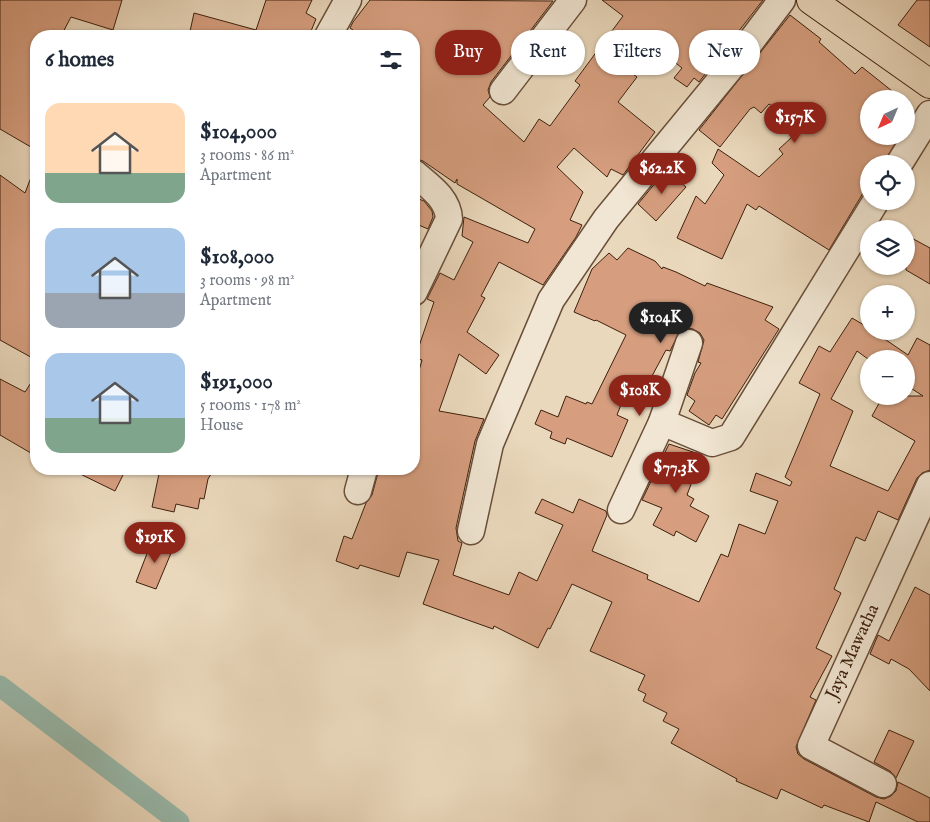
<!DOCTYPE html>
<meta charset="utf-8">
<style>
:root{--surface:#fff;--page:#f6f6f7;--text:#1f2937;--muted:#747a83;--accent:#8f2418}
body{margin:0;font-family:"IM FELL English",serif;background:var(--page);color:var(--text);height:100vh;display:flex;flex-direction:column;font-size:19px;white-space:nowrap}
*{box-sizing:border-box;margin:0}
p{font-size:16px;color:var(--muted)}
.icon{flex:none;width:28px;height:28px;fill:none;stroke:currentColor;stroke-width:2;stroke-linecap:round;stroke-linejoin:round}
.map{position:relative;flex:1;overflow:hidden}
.panel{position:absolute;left:30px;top:30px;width:390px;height:445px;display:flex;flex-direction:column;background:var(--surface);border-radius:20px;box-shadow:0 1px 4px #0004}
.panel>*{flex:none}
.guide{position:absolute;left:435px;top:30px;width:420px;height:45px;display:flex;gap:10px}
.needle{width:32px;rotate:224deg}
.controls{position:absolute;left:860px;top:90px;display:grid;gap:10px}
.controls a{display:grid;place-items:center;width:55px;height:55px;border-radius:50%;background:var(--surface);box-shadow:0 1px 4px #0004;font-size:25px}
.price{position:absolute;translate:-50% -42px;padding:0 11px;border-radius:18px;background:var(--accent);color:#fff;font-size:16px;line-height:32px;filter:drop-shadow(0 1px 2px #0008)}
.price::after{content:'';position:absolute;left:50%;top:30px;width:15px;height:11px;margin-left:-8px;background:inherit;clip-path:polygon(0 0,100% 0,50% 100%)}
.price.selected{background:#222;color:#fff}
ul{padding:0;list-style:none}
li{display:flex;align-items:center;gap:15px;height:125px;padding:0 15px}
li span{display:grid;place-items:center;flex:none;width:140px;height:100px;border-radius:15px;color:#555}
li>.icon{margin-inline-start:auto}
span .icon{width:60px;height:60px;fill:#fffc;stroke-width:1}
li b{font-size:21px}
h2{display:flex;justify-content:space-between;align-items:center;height:60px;padding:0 15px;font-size:21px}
.chip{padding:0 18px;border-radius:22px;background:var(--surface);box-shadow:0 1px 4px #0004;font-size:18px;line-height:45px}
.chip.selected{background:var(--accent);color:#fff}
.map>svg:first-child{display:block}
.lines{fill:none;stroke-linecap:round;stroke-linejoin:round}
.canal{stroke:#98baac;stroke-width:21}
.building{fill:#d69e7f;stroke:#3e200d;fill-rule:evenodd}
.minor-casing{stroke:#694e39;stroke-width:29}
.major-casing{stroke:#3e200d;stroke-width:30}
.minor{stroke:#f1e6d3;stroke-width:26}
.major{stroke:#ead8bc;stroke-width:28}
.labels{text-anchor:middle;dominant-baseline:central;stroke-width:4.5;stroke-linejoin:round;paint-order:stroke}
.street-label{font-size:18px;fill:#3e200d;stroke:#f1e6d3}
</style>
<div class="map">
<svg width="930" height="822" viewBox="0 0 930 822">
<rect width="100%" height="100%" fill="#ead8bc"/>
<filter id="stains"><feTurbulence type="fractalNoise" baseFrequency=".004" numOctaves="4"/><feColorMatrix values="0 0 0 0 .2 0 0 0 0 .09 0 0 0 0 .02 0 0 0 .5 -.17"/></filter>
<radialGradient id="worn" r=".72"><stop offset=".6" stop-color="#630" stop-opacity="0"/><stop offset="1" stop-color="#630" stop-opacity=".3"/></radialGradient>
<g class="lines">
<polyline class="canal" points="0,686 179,822"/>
</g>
<g class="building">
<polygon points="0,0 122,0 113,30 71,17 61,36 36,36 36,150 0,129"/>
<polygon points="266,0 312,0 306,13 316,19 309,36 189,36 194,13 256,30"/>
<path d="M370 0 553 1 491 82 488 90 490 97 483 105 524 142 539 119 550 126 580 85 575 81 623 16 602 0H763L699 82 694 78 687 87 674 78 682 68 667 56 670 52 645 34 622 66 637 77 618 102 655 132 623 175 611 169 607 177 574 148 557 167 583 192 570 220 582 225 576 237 543 285 499 262 481 296 485 298 467 332 499 355 486 374 459 354 439 411 484 419 475 441 456 528 458 541 462 543 453 575 509 595 519 572 537 581 563 525 535 513 542 499 573 513 579 499 606 511 607 515 592 551 648 575 647 579 699 602 721 554 728 557 739 524 765 534 778 501 750 491 756 473 790 486 792 482 785 477 820 394 799 383 819 346 830 352 852 318 869 328V331H873L908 355 917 338 930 345V470L922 473 917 478 898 520 878 511 865 541 856 537 834 589 841 593 816 648 832 656 810 697 816 700 796 747 798 754 804 759 876 797 884 799 891 796 896 791 898 782 930 798V822H918L876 802 869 822 824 805 822 808 781 789 777 799 736 781 737 779 671 743 679 729 663 721 667 713 643 701 646 694 638 690 645 675 590 651 612 602 572 584 550 629 548 628 538 648 494 626 493 629 423 604 439 560 407 552 399 577 360 565 358 569 336 561 344 536 352 539 366 503 372 495 379 469H414V388L422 360 415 358 434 302 427 299 440 273 454 280 473 242 462 236 464 217 528 243 535 229 457 184V179L455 183 423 161 414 158V36H348L353 30 350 28 353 22ZM857 351 868 359H906V385L923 396H883L872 416 915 441 888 491 830 466 853 411 831 399Z"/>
<polygon points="917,0 930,0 930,47 898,25"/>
<polygon points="790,15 821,39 819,42 855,74 862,67 902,99 869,99 869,136 899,136 884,164 869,164 869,188 863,193 829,250 759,206 756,210 747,204 722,259 677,238 696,196 705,204 724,175 712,163 718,149 759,177 783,154 779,149 803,127 769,104 761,113 754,107 750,109 720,147 699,130"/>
<polygon points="35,167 36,167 36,360 0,340 0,175 25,193"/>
<polygon points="666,170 686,187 656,221 638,204"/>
<polygon points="414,197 424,201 432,211 433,217 428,229 414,223"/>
<polygon points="906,235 930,248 930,284 906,270"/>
<polygon points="628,248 655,261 662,269 663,267 676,272 705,286 707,283 773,307 765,320 779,329 722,419 716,415 709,425 689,411 695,401 687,395 695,373 701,363 698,362 704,340 700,333 693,329 687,328 680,331 670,351 666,350 645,389 630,381 617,415 628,420 612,457 567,438 565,444 550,438 552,432 535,424 541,410 558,417 566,396 586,404 587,402 592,404 626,335 596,320 595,321 574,312 592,269 609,253 617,260"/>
<polygon points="36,375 36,456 0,435 0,379 25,392"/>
<polygon points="669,444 702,455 687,495 694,499 690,506 709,516 696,542 676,531 674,536 653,525 662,508 642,500"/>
<polygon points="70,469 126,469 115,491"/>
<polygon points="160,469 214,469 208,479 204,499 200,498 198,509 176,504 174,512 152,507"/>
<polygon points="153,538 174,546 156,589 136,582"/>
<polygon points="915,587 930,595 930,691 909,669 891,659 889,664 870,654 878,635 889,641"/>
<polygon points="889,730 914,741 896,778 890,771 874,762"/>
</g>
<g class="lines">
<g class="minor-casing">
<g id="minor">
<polyline points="328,36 348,0"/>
<polyline points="503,91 573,0"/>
<polyline points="899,164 930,114"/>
<path d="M414 173C429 186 448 198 449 219L414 292"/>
<polyline points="662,422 712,443 731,437 876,201"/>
<polyline points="358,491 364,469"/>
<polyline points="621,510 662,422 689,343"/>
<polyline points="471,531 490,444 551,300 606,219 736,61 782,0"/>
<polyline points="883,784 811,746 930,485"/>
</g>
</g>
<g class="major-casing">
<polyline id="major" points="811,0 930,84"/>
</g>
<use href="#minor" class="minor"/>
<use href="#major" class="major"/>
</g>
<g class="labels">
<g class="street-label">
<text transform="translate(853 652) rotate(-65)">Jaya Mawatha</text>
</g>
</g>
<rect width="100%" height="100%" filter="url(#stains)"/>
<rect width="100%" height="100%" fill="url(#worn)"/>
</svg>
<div class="controls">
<a><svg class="needle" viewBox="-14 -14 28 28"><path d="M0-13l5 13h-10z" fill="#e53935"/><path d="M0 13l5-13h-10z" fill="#747a83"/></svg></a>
<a><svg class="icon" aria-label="locate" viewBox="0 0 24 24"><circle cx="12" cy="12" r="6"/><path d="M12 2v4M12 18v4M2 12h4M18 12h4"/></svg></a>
<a><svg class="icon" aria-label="layers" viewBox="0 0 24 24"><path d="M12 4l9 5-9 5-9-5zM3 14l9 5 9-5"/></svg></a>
<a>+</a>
<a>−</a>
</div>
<b class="price" style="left:795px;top:144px">$157K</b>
<b class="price" style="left:662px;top:195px">$62.2K</b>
<b class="price selected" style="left:661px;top:344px">$104K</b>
<b class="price" style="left:640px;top:417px">$108K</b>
<b class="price" style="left:676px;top:494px">$77.3K</b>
<b class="price" style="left:155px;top:564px">$191K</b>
<div class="guide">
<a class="chip selected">Buy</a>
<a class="chip">Rent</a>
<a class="chip">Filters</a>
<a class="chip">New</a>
</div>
<section class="panel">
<h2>6 homes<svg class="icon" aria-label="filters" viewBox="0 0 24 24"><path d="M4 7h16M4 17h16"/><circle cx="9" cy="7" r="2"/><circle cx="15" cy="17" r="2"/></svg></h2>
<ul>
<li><span style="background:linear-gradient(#ffd9b3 70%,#7fa58c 0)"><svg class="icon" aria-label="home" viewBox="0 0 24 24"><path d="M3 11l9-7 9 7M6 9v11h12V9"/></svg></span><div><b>$104,000</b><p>3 rooms · 86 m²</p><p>Apartment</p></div></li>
<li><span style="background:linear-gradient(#a9c7e8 65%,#9aa5b1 0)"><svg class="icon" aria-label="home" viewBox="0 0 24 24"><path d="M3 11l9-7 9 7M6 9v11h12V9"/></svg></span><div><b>$108,000</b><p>3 rooms · 98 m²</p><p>Apartment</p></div></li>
<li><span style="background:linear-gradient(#a9c7e8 65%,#7fa58c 0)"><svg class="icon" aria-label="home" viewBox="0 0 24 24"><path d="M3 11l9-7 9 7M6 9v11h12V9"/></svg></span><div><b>$191,000</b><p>5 rooms · 178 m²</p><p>House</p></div></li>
</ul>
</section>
</div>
